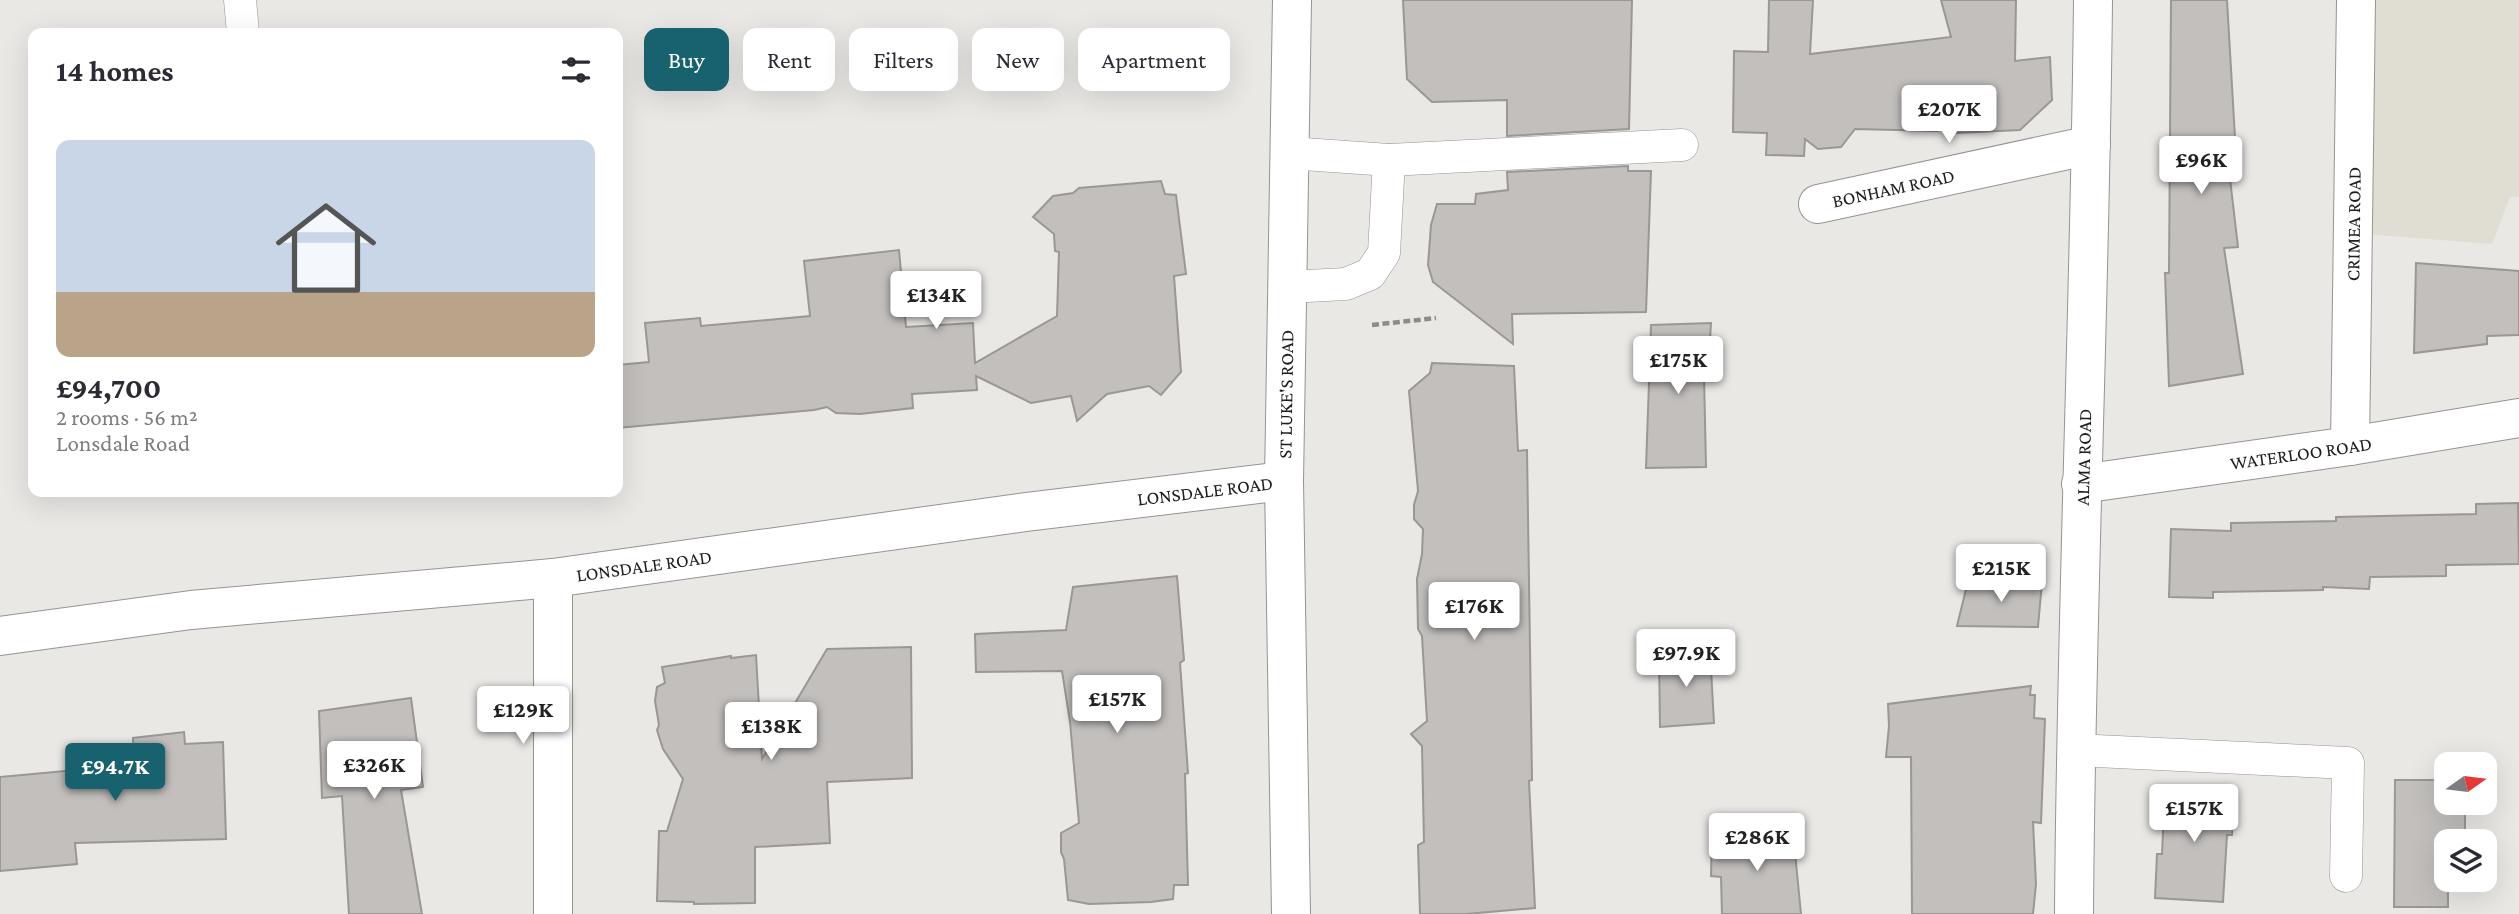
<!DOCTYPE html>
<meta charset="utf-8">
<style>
:root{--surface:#fff;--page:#f7f7f7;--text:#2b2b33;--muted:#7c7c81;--line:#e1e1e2;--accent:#186270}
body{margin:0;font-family:"Crimson Pro",serif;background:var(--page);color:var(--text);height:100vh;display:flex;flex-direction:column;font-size:26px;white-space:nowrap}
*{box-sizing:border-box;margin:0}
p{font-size:23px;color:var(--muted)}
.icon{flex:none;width:38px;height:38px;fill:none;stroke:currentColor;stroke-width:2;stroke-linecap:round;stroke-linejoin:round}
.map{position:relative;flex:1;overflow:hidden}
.side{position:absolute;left:28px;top:28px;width:595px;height:469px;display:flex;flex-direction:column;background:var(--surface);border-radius:14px;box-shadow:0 7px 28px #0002}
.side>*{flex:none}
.guide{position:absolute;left:644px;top:28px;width:665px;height:63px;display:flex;gap:14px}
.needle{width:46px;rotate:76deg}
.controls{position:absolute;left:2434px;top:752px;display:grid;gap:14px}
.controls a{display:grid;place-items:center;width:63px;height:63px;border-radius:14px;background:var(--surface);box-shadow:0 7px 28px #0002;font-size:35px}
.price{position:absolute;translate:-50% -60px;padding:0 16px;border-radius:7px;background:#fff;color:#222;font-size:23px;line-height:46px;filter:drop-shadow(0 2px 4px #0008)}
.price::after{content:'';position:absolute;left:50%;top:42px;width:21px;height:16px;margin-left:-10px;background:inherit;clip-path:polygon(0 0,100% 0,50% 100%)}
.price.selected{background:var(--accent);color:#fff}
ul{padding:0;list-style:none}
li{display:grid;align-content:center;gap:14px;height:371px;padding:0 28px}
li+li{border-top:2px solid var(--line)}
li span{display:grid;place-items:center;height:217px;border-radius:14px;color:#555}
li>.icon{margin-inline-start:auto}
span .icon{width:126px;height:126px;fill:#fffc;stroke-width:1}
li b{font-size:30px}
h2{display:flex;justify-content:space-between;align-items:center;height:84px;padding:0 28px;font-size:30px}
.tag{padding:0 24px;border-radius:14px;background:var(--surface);box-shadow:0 7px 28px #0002;font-size:24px;line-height:63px}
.tag.selected{background:var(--accent);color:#fff}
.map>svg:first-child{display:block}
.built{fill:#e0ddd2}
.building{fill:#c2bfbd;stroke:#9a9795;stroke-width:2}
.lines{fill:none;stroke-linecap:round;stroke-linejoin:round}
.lane-casing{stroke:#959491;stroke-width:33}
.street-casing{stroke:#959491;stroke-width:40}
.primary-casing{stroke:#959491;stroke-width:40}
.path{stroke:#8d8c8a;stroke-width:4.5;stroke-dasharray:7 3.5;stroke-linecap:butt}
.lane{stroke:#fff;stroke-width:32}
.street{stroke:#fff;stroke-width:38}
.primary{stroke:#fff;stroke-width:38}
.labels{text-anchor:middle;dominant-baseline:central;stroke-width:5;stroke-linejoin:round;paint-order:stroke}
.street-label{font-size:19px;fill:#1e1d1c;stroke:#f7f6f2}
</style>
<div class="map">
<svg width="2519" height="914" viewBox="0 0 2519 914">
<rect width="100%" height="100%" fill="#e9e8e5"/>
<polygon class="built" points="2356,0 2519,0 2519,197 2510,197 2492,244 2353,233"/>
<g class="building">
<polygon points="1403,0 1632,0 1629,129 1507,136 1507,100 1432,102 1407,79"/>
<polygon points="1769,0 1813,0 1810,54 1951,37 1941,0 2016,0 2015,61 2050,57 2052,100 2020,130 1956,133 1955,127 1936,131 1855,129 1841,147 1818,149 1805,139 1804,156 1766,155 1767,133 1733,132 1734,51 1768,52"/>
<polygon points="2171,0 2227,0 2235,138 2235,170 2229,170 2238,247 2224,248 2243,374 2169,386 2165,273 2169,273"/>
<polygon points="1628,166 1628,171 1651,171 1646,312 1512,314 1513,344 1433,282 1428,265 1431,225 1437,204 1475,204 1476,194 1508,190 1507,172"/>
<polygon points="1161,181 1165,194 1176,195 1186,274 1174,276 1181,372 1161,395 1149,386 1107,394 1077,421 1071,396 1031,403 976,376 977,390 912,394 913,408 860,414 836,413 827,407 814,410 618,428 618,365 649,362 645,323 700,318 701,326 810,316 804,261 899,250 906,327 973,323 975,363 1057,316 1059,252 1055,251 1054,234 1033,217 1053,196 1073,193 1079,188"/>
<polygon points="2416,263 2519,271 2519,335 2487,336 2487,344 2414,353"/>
<polygon points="1711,323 1708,375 1704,375 1706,467 1646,468 1651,325"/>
<polygon points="1432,363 1514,366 1518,451 1527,450 1532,780 1529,781 1535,908 1466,914 1420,914 1418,845 1424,842 1422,746 1411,734 1427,721 1422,636 1418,629 1417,579 1422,554 1423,529 1414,519 1414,505 1418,491 1409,391 1430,373"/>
<polygon points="2518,503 2519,564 2446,565 2446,576 2370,577 2369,589 2323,587 2323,590 2213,592 2213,598 2169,597 2171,529 2231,531 2231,523 2336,521 2336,517 2476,514 2476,504"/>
<polygon points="1177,576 1184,660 1180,663 1188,773 1185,774 1188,885 1174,885 1173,899 1151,902 1089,904 1068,900 1064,859 1061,852 1061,833 1079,823 1070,722 1062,671 976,672 975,634 1066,630 1073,587"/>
<polygon points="1968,581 2042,582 2038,627 1957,626"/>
<polygon points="911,647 912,778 827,782 830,843 755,847 755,903 694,904 694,902 657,901 659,831 667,831 683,779 663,749 657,730 659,725 655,701 657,687 665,683 662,667 731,656 731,658 756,655 762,759 827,649"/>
<polygon points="1710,651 1714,723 1660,727 1659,655"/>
<polygon points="2031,686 2030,695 2035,695 2034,718 2045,719 2041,823 2033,822 2036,884 2033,914 1912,914 1911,757 1886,757 1889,726 1888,704"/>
<polygon points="411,698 423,787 401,790 422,914 349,914 342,796 322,798 319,711"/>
<polygon points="184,732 185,744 223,742 226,839 75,843 77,864 0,871 0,777 120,766 134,767 133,738"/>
<polygon points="2395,780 2446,780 2446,803 2465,803 2465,842 2446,842 2446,880 2465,880 2448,881 2448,907 2394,907"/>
<polygon points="2165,787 2234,791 2232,835 2227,835 2223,902 2155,898 2157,854 2162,854"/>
<polygon points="1793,832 1801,914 1722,914 1721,877 1711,876 1712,834"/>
</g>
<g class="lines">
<g class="lane-casing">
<g id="lane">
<polyline points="240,0 243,33"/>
<polyline points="1289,153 1389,160 1682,145"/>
<polyline points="1287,287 1346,284 1370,274 1384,253 1389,160"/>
<polyline points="2075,750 2348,763 2346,876"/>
</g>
</g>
<g class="street-casing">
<g id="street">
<path id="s1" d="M1818 204 2091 145"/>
<path id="s2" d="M2350 446 2356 0"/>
<path id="s3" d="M2081 484 2350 446 2519 418"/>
<path id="s4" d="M0 636 191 610 553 578 1026 512 1284 481"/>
<polyline points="553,914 553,578"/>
<path id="s5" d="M1291 914 1284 481 1292 0"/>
</g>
</g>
<g class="primary-casing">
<g id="primary">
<path id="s6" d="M2074 914C2076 609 2090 305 2093 0"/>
</g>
</g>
<polyline class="path" points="1372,325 1436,318"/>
<use href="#lane" class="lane"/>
<use href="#street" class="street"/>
<use href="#primary" class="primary"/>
</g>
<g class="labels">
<g class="street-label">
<text stroke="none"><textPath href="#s1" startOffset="77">BONHAM ROAD</textPath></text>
<text stroke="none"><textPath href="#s2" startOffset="222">CRIMEA ROAD</textPath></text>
<text stroke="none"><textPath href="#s5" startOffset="520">ST LUKE'S ROAD</textPath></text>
<text stroke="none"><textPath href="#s3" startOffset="222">WATERLOO ROAD</textPath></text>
<text stroke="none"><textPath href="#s6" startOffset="457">ALMA ROAD</textPath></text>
<text stroke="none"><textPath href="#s4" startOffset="1214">LONSDALE ROAD</textPath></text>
<text stroke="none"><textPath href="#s4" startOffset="648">LONSDALE ROAD</textPath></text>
</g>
</g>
</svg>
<div class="controls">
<a><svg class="needle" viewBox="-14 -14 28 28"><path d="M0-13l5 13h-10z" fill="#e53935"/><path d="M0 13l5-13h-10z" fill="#7c7c81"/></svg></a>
<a><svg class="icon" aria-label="layers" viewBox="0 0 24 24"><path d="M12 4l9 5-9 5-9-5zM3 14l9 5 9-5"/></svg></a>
</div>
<b class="price" style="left:1949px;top:145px">£207K</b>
<b class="price" style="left:2201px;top:196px">£96K</b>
<b class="price" style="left:936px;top:331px">£134K</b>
<b class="price" style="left:1678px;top:396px">£175K</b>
<b class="price" style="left:2001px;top:604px">£215K</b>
<b class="price" style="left:1474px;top:642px">£176K</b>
<b class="price" style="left:1686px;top:689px">£97.9K</b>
<b class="price" style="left:1117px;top:735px">£157K</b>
<b class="price" style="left:523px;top:746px">£129K</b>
<b class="price" style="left:771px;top:762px">£138K</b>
<b class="price" style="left:374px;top:801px">£326K</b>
<b class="price selected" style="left:115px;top:803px">£94.7K</b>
<b class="price" style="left:2194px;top:844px">£157K</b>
<b class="price" style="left:1757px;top:873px">£286K</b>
<div class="guide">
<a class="tag selected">Buy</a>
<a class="tag">Rent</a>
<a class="tag">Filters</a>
<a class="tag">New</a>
<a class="tag">Apartment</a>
</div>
<section class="side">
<h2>14 homes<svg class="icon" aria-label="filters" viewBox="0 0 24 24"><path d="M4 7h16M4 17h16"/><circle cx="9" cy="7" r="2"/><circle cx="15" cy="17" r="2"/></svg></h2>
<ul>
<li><span style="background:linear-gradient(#c9d6e8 70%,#b9a48a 0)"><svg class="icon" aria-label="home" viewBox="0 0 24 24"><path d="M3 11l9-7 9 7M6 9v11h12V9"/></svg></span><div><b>£94,700</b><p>2 rooms · 56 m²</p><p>Lonsdale Road</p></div></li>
</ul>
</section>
</div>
